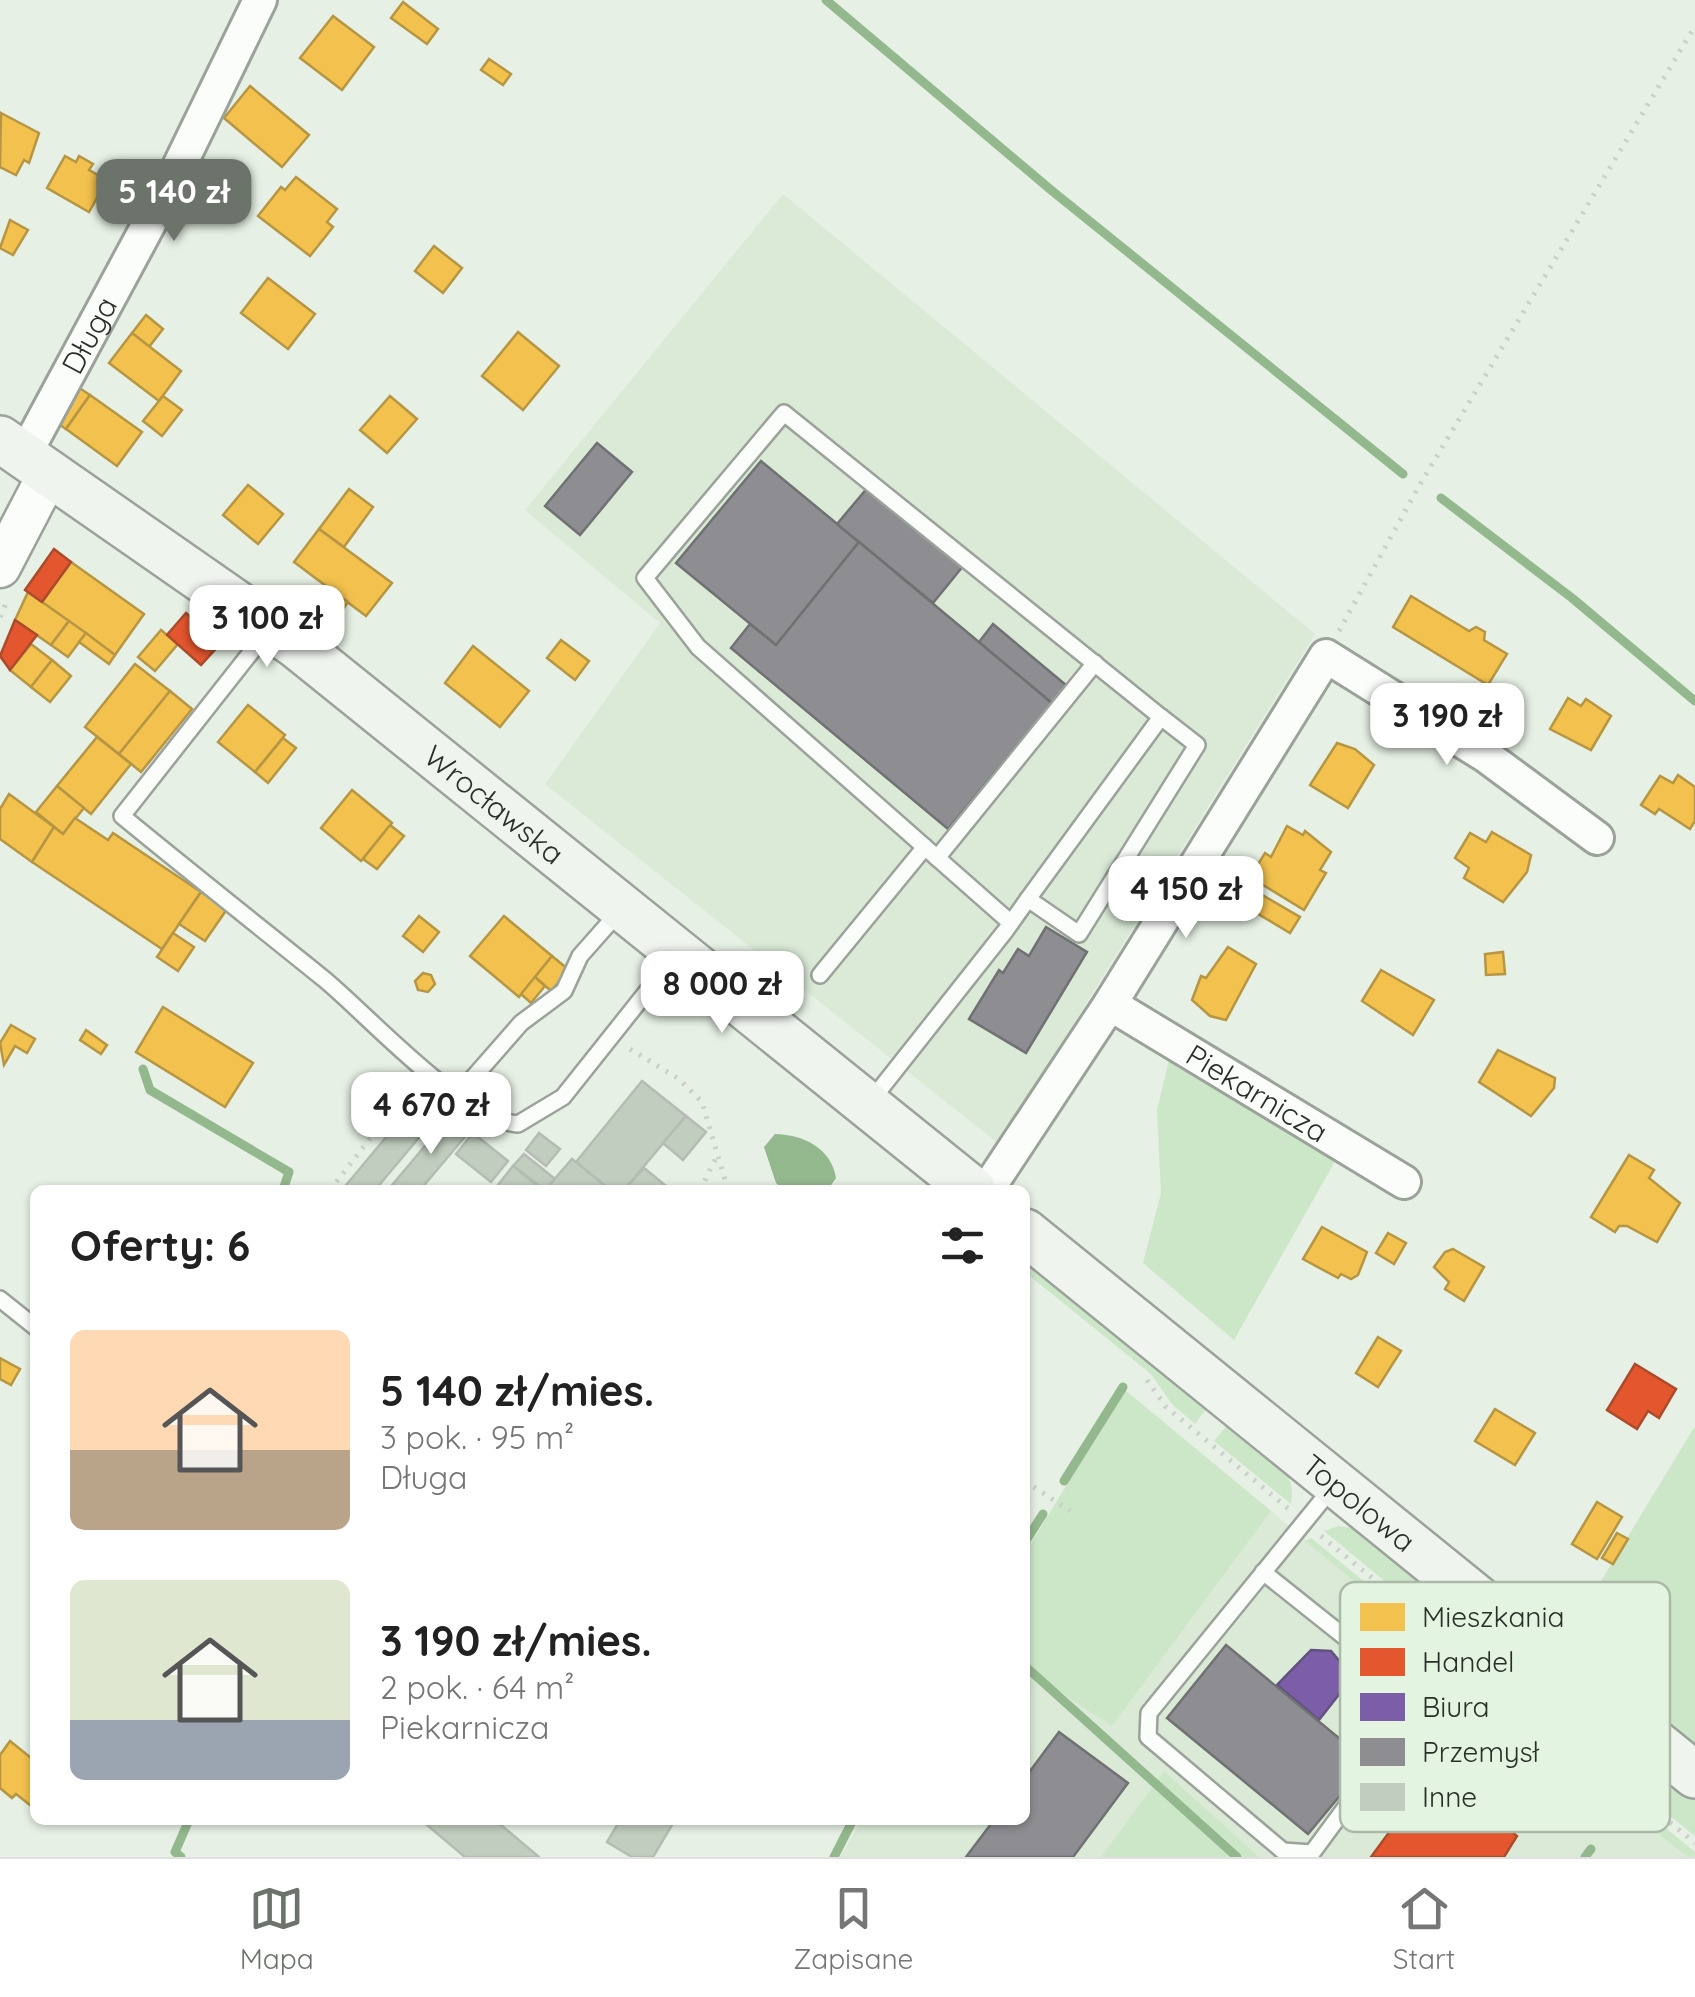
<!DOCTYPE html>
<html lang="pl">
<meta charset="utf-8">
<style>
:root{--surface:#fff;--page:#f6f6f6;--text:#222;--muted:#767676;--line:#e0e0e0;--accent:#6b736a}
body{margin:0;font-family:Quicksand,sans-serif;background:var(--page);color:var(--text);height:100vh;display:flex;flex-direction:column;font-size:38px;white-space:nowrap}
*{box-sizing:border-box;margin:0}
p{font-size:32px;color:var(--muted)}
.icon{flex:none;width:55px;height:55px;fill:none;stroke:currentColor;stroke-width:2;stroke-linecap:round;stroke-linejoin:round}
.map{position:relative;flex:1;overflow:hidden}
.panel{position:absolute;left:30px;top:1185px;width:1000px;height:640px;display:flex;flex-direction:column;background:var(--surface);border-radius:15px;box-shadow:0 2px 8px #0004}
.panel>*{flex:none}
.price{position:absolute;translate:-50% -85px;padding:0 22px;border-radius:20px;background:#fff;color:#222;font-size:32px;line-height:65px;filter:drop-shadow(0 2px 5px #0008)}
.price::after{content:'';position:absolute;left:50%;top:60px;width:30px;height:22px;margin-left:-15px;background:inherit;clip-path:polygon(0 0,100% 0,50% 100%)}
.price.active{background:var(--accent);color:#fff}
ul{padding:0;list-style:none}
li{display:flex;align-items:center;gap:30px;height:250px;padding:0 40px}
li span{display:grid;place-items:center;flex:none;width:280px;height:200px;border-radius:15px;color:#555}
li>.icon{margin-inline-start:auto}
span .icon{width:120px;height:120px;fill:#fffc;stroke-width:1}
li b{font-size:42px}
h2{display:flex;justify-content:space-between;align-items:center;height:120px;padding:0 40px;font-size:42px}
.menu{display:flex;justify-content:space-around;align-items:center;height:140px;border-top:2px solid var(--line);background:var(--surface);font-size:28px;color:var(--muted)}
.menu a{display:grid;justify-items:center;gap:5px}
.menu .active{color:var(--accent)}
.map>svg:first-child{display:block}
.built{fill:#daead7}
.green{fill:#cce6c8}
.water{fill:#94b88e}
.homes{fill:#f2c14e;stroke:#b69643;stroke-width:2.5}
.shops{fill:#e4572e;stroke:#ac4b2c;stroke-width:2.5}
.offices{fill:#7b5ea7;stroke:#625081;stroke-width:2.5}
.industry{fill:#8d8d92;stroke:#6f7172;stroke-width:2.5}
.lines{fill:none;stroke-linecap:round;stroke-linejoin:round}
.stream{stroke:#94b88e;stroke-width:9}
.building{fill:#c1cebf;stroke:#b4bcb3;stroke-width:2.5}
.service-casing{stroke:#9ba29a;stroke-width:20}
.minor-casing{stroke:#9ba29a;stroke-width:38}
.tertiary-casing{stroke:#9ba29a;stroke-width:45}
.secondary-casing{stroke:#9ba29a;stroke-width:50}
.path{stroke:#cbceca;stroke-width:5;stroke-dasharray:2.5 8;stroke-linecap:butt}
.service{stroke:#fbfdfb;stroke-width:15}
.minor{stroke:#fbfdfb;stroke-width:32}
.tertiary{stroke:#fbfdfb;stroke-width:40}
.secondary{stroke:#f0f4ef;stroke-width:45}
.labels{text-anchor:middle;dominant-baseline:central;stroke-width:10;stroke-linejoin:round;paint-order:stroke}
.street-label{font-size:30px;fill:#293028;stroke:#e3f4e0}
.key{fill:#e3f4e0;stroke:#abb9a9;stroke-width:2.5}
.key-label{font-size:28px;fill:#293028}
</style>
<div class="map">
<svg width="1695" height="1857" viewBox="0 0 1695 1857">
<rect width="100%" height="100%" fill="#e6f0e4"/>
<g class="built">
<polygon points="783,194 1315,634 999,1144 545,784 660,623 525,510"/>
<polygon points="1271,1511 1688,1857 1259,1857 1164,1771 1101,1857 840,1857 862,1820 1025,1820 1025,1669 1112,1726"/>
</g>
<g class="green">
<polygon points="1169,1060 1338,1156 1234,1340 1143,1263 1161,1193 1157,1110"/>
<polygon points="1025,1254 1209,1405 1195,1424 1172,1404 1151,1374 1025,1272"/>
<polygon points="1125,1390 1271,1511 1112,1726 1025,1669 1025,1553"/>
<path d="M1230 1422C1257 1444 1299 1464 1291 1504L1214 1441Z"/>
<polygon points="1695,1426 1695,1758 1517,1609 1532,1582 1578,1619"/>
<polygon points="1338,1526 1371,1531 1587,1708 1591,1720 1585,1746 1324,1531"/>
<polygon points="1311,1538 1577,1755 1577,1756 1570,1763 1306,1541"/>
<polygon points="1620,1752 1635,1752 1695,1794 1695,1836 1605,1764"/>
<polygon points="1164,1771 1259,1857 1101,1857"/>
<polygon points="1598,1773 1695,1852 1695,1857 1688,1857 1592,1781"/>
</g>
<path class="water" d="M775 1134C804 1135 831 1148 836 1178L829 1188 784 1190 776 1183 764 1147Z"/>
<g class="homes">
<polygon points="403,2 438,29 427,44 391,18"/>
<polygon points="333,16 374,47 342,90 300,58"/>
<polygon points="489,59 511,74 503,85 481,70"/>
<polygon points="250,86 309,135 282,167 224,118"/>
<polygon points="1,113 39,133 29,163 24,160 16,175 0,167"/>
<polygon points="65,156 76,162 79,156 93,164 89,170 107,180 89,212 47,188"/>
<polygon points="296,177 337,209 327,222 333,227 310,256 258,216 281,187 285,190"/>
<polygon points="10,220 28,230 13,255 0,248"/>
<polygon points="434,246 462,268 443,293 415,271"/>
<polygon points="268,278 315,314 288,349 241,313"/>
<polygon points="146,315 163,329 149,347 132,333"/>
<polygon points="518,332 559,366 523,410 482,376"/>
<polygon points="132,333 181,371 159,401 109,363"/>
<polygon points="78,387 90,395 66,429 54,421"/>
<polygon points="90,395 142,432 117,466 66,429"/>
<polygon points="163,396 182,410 162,436 143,421"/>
<polygon points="390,396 417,419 387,453 360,430"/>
<polygon points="248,485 283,514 258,544 223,515"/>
<polygon points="349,489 373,507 344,547 319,529"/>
<polygon points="319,529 392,583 366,616 294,562"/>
<polygon points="71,562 144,614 115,655 42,602"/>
<polygon points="330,588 348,602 341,612 322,598"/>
<polygon points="28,592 69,621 51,645 15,620"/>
<polygon points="1411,596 1469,631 1476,627 1485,632 1484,640 1507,654 1488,685 1393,627"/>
<polygon points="69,621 86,633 68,657 51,645"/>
<polygon points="161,630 178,644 155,671 138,657"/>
<polygon points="86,633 115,655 109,664 79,642"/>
<polygon points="561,640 589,661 575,680 547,658"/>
<polygon points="31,644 52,660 31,687 10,670"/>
<polygon points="473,646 529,691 500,727 445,683"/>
<polygon points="52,660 71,676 50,702 31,687"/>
<polygon points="135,664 170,691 119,754 85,727"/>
<polygon points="170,691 192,709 141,772 119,754"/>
<polygon points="1568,698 1581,706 1586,699 1611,716 1591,750 1550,729"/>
<polygon points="248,705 285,735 255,772 218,742"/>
<polygon points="97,737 131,764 91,814 57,786"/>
<polygon points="283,738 296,748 268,783 255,772"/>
<polygon points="1337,743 1355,749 1374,765 1348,808 1310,785"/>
<polygon points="1678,775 1695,787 1695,821 1690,829 1659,809 1655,814 1641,805 1660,776 1673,783"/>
<polygon points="57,786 84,808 63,834 36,812"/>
<polygon points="352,790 392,823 361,861 321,828"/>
<polygon points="9,794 54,827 32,862 0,839 0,809"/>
<polygon points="75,818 108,840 113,833 201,892 162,949 32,862 54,827 63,834"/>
<polygon points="390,825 404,836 377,869 363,859"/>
<polygon points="1287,826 1303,835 1305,831 1331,852 1320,870 1326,873 1304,910 1250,877 1265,853 1271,857"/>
<polygon points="1492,832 1531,855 1527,872 1503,902 1464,878 1469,868 1455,858 1470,833 1486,842"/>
<polygon points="201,892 227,909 205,941 179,924"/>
<polygon points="1259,893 1300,917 1290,933 1250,909"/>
<polygon points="419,916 439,932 423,952 403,936"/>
<polygon points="504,916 552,956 519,997 470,956"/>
<polygon points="173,933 194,947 178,971 157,957"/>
<polygon points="1228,947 1256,964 1226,1020 1210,1016 1192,1000 1201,976 1206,978"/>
<polygon points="1503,952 1505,974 1486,975 1485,954"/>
<polygon points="552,956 569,970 551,991 535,977"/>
<polygon points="1381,970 1434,1000 1413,1035 1362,1001"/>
<polygon points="423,973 431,975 435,984 428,992 418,990 415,981"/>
<polygon points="535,977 545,986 531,1003 521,994"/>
<polygon points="163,1007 253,1063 225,1107 136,1052"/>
<polygon points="11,1025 35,1039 27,1053 15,1046 4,1065 0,1043"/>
<polygon points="86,1030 107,1045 101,1054 80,1040"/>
<polygon points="1498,1050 1555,1078 1554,1088 1531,1116 1479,1082"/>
<polygon points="1629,1155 1654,1170 1649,1178 1680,1203 1657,1242 1627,1226 1619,1226 1615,1232 1591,1217"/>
<polygon points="1322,1227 1367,1252 1358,1275 1351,1279 1341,1274 1338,1278 1303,1259"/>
<polygon points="1388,1233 1406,1243 1394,1264 1376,1253"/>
<polygon points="1453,1249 1484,1267 1464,1301 1445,1289 1449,1282 1434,1267 1445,1252"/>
<polygon points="1378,1337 1401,1351 1378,1387 1356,1373"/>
<polygon points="0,1358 20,1369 11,1385 0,1379"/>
<polygon points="1495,1409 1535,1433 1515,1465 1475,1441"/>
<polygon points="1597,1502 1622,1517 1597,1559 1572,1544"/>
<polygon points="1617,1533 1628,1539 1613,1564 1602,1558"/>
<polygon points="10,1741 35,1761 35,1809 16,1794 12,1798 0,1788 0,1755"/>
</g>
<g class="shops">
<polygon points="54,549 71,562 42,602 25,590"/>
<polygon points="186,613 221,643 201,665 167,635"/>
<polygon points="15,620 37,635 10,670 0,656"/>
<polygon points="1635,1364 1676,1389 1659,1418 1648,1411 1637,1429 1607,1410"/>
<polygon points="1434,1771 1517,1836 1504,1857 1371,1857"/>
</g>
<polygon class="offices" points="1311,1650 1331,1651 1346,1669 1344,1688 1319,1720 1277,1685"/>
<g class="industry">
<polygon points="597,443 632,472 580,535 545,506"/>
<polygon points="761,461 859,542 776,645 676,563"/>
<polygon points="869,486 964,565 933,603 837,524"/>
<polygon points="859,542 1052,703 948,829 731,648 750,624 776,645"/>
<polygon points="993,624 1067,686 1052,703 979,642"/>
<polygon points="1046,927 1087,952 1026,1053 969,1019 999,970 1003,973 1018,949 1029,956"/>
<polygon points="1226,1645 1368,1762 1308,1834 1167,1718"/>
<polygon points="1059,1732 1128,1783 1073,1857 966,1857 994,1820 1025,1820 1025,1778"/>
</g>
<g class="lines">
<g class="stream">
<polyline points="826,0 1051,190 1403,474"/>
<polyline points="1441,498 1572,598 1695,701"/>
<polyline points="143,1069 150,1090 289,1172 283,1190"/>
<polyline points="1064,1481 1123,1387"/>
<polyline points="1025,1542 1043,1514"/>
<polyline points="1025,1666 1237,1857"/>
<polyline points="181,1857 175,1852 189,1820"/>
<polyline points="834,1857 853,1820"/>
<polyline points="1585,1857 1591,1849"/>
</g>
</g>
<g class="building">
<polygon points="642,1081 686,1116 624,1190 610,1190 576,1162"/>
<polygon points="423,1093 443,1109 375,1190 342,1190"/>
<polygon points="450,1116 469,1132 420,1190 388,1190"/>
<polygon points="686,1116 706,1132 683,1160 663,1143"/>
<polygon points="473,1133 508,1161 491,1182 456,1154"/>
<polygon points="539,1133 560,1149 546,1166 526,1150"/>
<polygon points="524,1154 555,1179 545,1190 513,1166"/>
<polygon points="572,1159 576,1162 610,1190 545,1190"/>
<polygon points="513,1166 543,1190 494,1190"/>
<polygon points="644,1168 671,1190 624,1190"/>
<polygon points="421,1820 495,1820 539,1857 465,1857"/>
<polygon points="620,1820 675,1820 653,1857 632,1857 607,1842"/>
</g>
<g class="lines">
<g class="service-casing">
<g id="service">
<path d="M267 632 122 816C189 871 257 925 324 979 370 1017 461 1119 518 1124L563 1097 676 955"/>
<polyline points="937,858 1095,663"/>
<polyline points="1028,899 1079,934 1197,745 1161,717"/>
<polyline points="820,975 925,847"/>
<polyline points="458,1095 521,1023 564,991 580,956 618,913"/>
<polyline points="870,1102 1006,930 1028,899 1161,717 784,413 645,578 698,647 1011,923"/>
<polyline points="0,1299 35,1327"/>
<polyline points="1263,1572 1391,1674 1398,1736 1312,1853 1283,1851 1148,1737 1149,1713 1332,1488"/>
</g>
</g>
<g class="minor-casing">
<g id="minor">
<path id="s1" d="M25 454 171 183 260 0"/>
<path id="s2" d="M1110 1004 1404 1182"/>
<polyline points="987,1190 1110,1004 1326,656 1486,756 1597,838"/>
</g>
</g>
<g class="tertiary-casing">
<polyline id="tertiary" points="0,567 50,471"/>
</g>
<g class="secondary-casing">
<g id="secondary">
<path id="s3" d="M0 439 296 645 973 1190"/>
<path id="s4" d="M1025 1232 1695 1775"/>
</g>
</g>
<g class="path">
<polyline points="0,617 7,601"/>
<polyline points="1339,631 1419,486 1695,26"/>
<polyline points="630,1049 679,1079 702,1102 728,1190"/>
<polyline points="330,1190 411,1086"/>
<polyline points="700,1190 716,1158"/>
<polyline points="1147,1380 1165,1406 1290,1510"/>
<polyline points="1025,1481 1070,1511"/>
<polyline points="1321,1536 1695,1843"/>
</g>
<use href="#service" class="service"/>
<use href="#minor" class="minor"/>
<use href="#tertiary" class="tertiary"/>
<use href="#secondary" class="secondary"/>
</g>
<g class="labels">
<g class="street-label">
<text stroke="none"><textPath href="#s1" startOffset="135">Długa</textPath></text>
<text stroke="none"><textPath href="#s3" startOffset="615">Wrocławska</textPath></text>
<text stroke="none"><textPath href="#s2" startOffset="172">Piekarnicza</textPath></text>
<text stroke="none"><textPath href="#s4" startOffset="430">Topolowa</textPath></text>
</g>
</g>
<rect x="1340" y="1582" width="330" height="250" rx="15" class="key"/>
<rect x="1360" y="1603" width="45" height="28" fill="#f2c14e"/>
<rect x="1360" y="1648" width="45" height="28" fill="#e4572e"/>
<rect x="1360" y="1693" width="45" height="28" fill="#7b5ea7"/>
<rect x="1360" y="1738" width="45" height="28" fill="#8d8d92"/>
<rect x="1360" y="1783" width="45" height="28" fill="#c1cebf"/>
<g class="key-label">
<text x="1422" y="1627">Mieszkania</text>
<text x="1422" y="1672">Handel</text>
<text x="1422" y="1717">Biura</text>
<text x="1422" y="1762">Przemysł</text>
<text x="1422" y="1807">Inne</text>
</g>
</svg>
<b class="price active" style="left:174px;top:244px">5 140 zł</b>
<b class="price" style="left:267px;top:670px">3 100 zł</b>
<b class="price" style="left:1447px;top:768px">3 190 zł</b>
<b class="price" style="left:1186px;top:941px">4 150 zł</b>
<b class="price" style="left:722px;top:1036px">8 000 zł</b>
<b class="price" style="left:431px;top:1157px">4 670 zł</b>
<section class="panel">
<h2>Oferty: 6<svg class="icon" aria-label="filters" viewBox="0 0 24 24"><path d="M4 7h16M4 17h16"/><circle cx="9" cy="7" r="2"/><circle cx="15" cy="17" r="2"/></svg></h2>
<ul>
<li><span style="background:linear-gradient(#ffd9b3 60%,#b9a48a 0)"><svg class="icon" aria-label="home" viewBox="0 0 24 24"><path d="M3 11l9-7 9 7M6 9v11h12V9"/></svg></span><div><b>5 140 zł/mies.</b><p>3 pok. · 95 m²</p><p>Długa</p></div></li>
<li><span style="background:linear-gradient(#dfe7d0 70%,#9aa5b1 0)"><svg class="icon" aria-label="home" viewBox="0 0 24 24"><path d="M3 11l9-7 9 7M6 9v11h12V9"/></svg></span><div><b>3 190 zł/mies.</b><p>2 pok. · 64 m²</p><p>Piekarnicza</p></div></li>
</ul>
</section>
</div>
<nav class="menu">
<a class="active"><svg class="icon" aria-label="map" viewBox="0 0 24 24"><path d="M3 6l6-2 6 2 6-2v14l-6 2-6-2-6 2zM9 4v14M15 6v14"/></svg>Mapa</a>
<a><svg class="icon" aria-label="saved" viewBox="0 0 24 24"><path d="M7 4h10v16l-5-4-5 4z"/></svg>Zapisane</a>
<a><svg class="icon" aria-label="home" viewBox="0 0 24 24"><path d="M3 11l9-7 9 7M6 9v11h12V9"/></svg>Start</a>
</nav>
